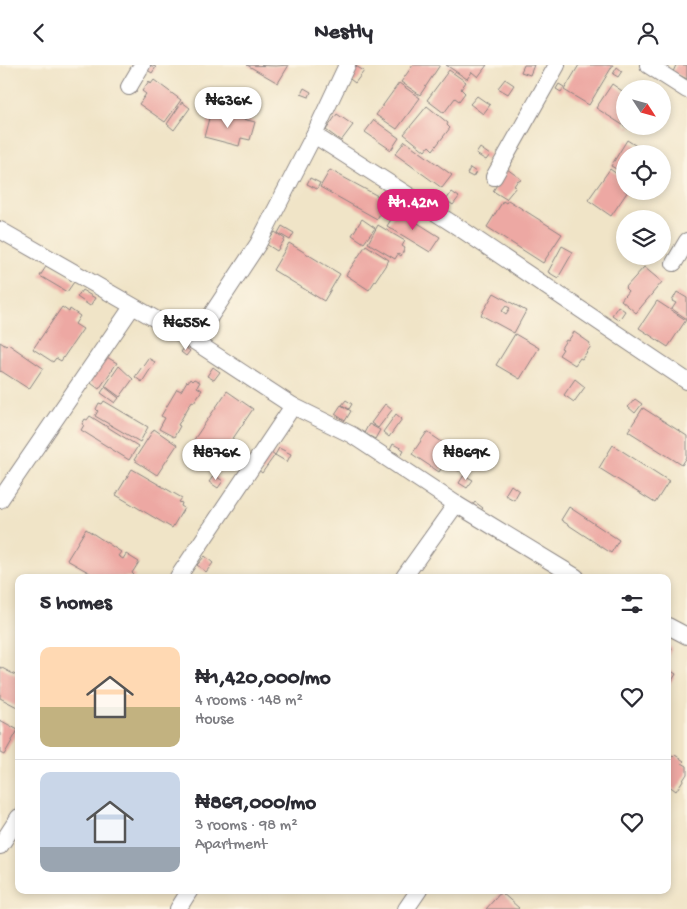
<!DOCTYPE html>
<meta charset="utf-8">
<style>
:root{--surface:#fff;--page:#f7f7f7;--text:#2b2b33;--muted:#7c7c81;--line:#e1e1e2;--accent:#db2777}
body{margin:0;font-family:"Gochi Hand",sans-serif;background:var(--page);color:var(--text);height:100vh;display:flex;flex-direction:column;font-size:19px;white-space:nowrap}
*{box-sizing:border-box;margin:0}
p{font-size:16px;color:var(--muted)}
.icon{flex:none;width:28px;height:28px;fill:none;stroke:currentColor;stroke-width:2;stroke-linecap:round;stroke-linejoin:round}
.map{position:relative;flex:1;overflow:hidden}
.details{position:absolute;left:15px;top:509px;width:656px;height:320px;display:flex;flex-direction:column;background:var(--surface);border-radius:10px;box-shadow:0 2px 8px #0003}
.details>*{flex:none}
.needle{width:32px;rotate:126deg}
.fabs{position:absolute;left:616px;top:15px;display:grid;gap:10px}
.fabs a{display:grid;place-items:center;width:55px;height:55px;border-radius:50%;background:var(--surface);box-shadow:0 2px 8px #0003;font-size:25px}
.price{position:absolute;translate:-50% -42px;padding:0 11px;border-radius:18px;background:#fff;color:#222;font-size:16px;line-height:32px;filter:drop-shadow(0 1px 2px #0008)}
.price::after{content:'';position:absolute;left:50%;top:30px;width:15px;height:11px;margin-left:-8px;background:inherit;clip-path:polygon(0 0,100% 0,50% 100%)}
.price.selected{background:var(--accent);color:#fff}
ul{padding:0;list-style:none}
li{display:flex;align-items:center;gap:15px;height:125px;padding:0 25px}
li+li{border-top:1px solid var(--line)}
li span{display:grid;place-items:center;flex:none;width:140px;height:100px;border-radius:10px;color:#555}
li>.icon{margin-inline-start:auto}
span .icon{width:60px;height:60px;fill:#fffc;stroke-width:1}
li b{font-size:21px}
h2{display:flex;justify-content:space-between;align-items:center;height:60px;padding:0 25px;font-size:21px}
header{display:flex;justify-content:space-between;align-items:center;height:65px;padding:0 25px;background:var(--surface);font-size:22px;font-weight:700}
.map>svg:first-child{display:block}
.building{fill:#eda8a3;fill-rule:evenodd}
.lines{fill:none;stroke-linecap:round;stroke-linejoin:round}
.street-casing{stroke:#898381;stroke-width:18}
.street{stroke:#fff;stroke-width:16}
</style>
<header><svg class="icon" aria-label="back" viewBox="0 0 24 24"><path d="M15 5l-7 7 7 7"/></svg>Nestly<svg class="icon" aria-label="person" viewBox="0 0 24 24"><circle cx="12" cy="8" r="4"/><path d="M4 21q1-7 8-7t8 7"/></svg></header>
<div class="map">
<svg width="687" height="844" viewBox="0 0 687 844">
<rect width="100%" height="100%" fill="#fcf5e5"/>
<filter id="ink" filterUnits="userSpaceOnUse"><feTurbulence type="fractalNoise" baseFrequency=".02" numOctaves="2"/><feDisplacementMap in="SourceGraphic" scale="10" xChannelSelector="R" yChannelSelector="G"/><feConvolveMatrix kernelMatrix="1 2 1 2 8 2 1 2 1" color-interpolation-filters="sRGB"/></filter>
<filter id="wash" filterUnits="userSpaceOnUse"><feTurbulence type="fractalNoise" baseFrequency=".0096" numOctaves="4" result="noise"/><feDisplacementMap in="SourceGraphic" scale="20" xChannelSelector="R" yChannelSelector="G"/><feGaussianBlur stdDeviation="1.12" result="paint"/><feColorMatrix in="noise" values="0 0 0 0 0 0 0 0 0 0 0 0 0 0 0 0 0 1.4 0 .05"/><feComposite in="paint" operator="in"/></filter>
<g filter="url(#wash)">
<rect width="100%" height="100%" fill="#f0e4c7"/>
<g id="blocks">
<g class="building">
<polygon points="149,0 156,2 152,8 146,4"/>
<polygon points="247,0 276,1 289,0 278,18"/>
<polygon points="354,0 364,6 355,18 346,11"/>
<polygon points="413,0 440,0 420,30 401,17"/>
<polygon points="446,0 487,0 478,12 472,7 467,14"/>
<polygon points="524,0 534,0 530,10 521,7"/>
<polygon points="579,0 613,0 589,40 564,25"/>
<polygon points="676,0 687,0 687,14 673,7"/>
<polygon points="617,2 622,6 618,12 613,9"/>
<polygon points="449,5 466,17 461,24 465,28 459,36 455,33 444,48 427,35"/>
<polygon points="505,14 514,20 508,29 498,23"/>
<polygon points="154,15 181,35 165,57 139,39 146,29 142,26 149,16 151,19"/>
<polygon points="399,18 420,33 397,64 376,50"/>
<polygon points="559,19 564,22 561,27 556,24"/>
<polygon points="612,19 625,28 625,61 631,61 629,64 596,43"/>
<polygon points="304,23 311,27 309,32 301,29"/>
<polygon points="477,31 490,40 483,49 470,39"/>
<polygon points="182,37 190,43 174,65 167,59"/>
<polygon points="427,41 448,58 447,60 450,63 433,85 429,81 425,86 404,69"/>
<polygon points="211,46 255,57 250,75 241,73 239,81 204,72"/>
<polygon points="337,49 353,60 341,76 326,65"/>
<polygon points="374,55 399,73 391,85 365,67"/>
<polygon points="627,75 649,89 625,89 625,109 611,101"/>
<polygon points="405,76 452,110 442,123 395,89"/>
<polygon points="480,83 490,90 486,95 476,89"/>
<polygon points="470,103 476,107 473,112 467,109"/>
<polygon points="507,104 521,114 520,116 518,115 514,121 516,122 506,134 493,126"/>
<polygon points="610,104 625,115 625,126 628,126 611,151 588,135"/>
<polygon points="330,105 387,136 377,154 320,122"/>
<polygon points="310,113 320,118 317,124 307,119"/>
<polygon points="452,127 459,132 453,140 446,135"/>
<polygon points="508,135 562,169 543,198 487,162 503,136 506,138"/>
<polygon points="397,145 440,172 430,187 387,161"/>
<polygon points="362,154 375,163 364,178 352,170"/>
<polygon points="378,160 405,176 402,181 405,183 401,191 398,189 395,194 368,178"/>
<polygon points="282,161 294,168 290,175 278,168"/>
<polygon points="275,167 285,174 277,186 266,179"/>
<polygon points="289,178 340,209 324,236 273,205"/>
<polygon points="366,180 389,195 369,225 346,210"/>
<polygon points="562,181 573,187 558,213 548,207"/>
<polygon points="47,200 74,217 67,227 40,211"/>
<polygon points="644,202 662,217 636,248 621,235 628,226 625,223"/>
<polygon points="82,225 95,233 90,241 77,232"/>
<polygon points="677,227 687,233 687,254 672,244 676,238 672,236"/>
<path d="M494 228 526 246 514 268 481 250ZM506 241 510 243 506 249 502 246Z"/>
<polygon points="657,236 686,255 668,282 639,263"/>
<polygon points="618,241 625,246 619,255 612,250"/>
<polygon points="62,242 69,247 70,244 80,251 75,259 83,264 61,296 56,293 53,297 33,284"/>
<polygon points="574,267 590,278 589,280 591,281 582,294 580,293 575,300 559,290 563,284 561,283 566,275 568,276"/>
<polygon points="515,269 539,283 520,314 496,300"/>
<polygon points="0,277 6,281 8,279 43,303 29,324 1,306 0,307"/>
<polygon points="185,282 190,286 186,291 181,287"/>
<polygon points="105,291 117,298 99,324 88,316"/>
<polygon points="148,293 155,297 142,317 135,312"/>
<polygon points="119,301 133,314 120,332 105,321"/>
<polygon points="213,302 220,307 214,315 207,311"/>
<polygon points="190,314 192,316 194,314 200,317 197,322 202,325 194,337 192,336 178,360 180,361 174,372 159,364 165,353 161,351 177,324 181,326 187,316 188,317"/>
<polygon points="575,314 585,322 574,337 564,330"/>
<polygon points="105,322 119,333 115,338 101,328"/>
<polygon points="227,326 253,344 217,397 191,379"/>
<polygon points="635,334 642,339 635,348 628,342"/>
<polygon points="346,335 352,339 349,344 342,340"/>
<polygon points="104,336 148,362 140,377 95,351 98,346 96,344 99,338 102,339"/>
<polygon points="385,339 392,345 378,363 371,358"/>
<polygon points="341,340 351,346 345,356 335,349"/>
<polygon points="643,343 687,371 687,392 682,400 628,366"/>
<polygon points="396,349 402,354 389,372 383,367"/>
<polygon points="90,351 138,381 129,395 81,365 84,360 82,359 85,354 87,355"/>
<polygon points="369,359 380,365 375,374 364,368"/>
<polygon points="154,364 177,380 157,410 134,395"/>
<polygon points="427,367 454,385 439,407 412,389"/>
<polygon points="393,379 404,385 401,390 390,385"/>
<polygon points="613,380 669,416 655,438 599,403"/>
<polygon points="279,383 291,389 287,397 275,390"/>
<polygon points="270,386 275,390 262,408 257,404"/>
<polygon points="455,395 463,399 459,406 451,401"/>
<polygon points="132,404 182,433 179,437 182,438 181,441 184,443 172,463 116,430"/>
<polygon points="214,410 223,416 218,423 209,417"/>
<polygon points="464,410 473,415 467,423 459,418"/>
<polygon points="511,420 519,426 514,435 505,430"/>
<polygon points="475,437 483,443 479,448 471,442"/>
<polygon points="569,442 619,475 611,488 561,455"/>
<polygon points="86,464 121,487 118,491 123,494 126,489 139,497 132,508 135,511 134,512 97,512 67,495"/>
<polygon points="205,491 213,498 206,507 197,500"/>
<polygon points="668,581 672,583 668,592"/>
<polygon points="0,602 19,612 19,643 0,633"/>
<polygon points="668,604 676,609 668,622"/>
<polygon points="0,655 18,665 4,690 0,688"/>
<polygon points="668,688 673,692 675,690 684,696 682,698 687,701 687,709 676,726 668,720"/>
<polygon points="501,827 519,843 518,844 486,844"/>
</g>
</g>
</g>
<g filter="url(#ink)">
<use href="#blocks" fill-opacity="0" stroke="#898381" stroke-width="1"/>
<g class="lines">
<g class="street-casing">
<g id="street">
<polyline points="648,0 687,25"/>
<polyline points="129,22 142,0"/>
<polyline points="314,70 461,164 687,316"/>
<polyline points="494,112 557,0"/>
<polyline points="0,165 194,276 293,341 352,370 456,439 576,512"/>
<polyline points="674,198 687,176"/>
<polyline points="194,276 258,179 314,70 347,0"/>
<polyline points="0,435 132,242"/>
<polyline points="178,512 293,341"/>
<polyline points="404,512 456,439"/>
<polyline points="668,561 687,571"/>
<polyline points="0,781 19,752"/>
<polyline points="178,844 190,825"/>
<polyline points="406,844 419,825"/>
</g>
</g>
<use href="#street" class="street"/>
</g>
</g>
</svg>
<div class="fabs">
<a><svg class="needle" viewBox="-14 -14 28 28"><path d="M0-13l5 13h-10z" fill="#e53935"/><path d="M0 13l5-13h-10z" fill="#7c7c81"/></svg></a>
<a><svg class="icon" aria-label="locate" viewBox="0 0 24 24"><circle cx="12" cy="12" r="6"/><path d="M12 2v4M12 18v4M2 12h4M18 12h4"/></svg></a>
<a><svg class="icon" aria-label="layers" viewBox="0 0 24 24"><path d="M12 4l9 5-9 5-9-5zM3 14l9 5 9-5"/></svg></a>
</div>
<b class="price" style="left:228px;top:64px">₦636K</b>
<b class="price selected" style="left:413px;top:166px">₦1.42M</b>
<b class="price" style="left:186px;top:286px">₦655K</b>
<b class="price" style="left:216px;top:416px">₦876K</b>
<b class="price" style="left:466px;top:416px">₦869K</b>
<section class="details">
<h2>5 homes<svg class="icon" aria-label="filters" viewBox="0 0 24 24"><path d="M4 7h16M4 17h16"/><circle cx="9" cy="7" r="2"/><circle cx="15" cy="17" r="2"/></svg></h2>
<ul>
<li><span style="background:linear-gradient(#ffd9b3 60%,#c2b280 0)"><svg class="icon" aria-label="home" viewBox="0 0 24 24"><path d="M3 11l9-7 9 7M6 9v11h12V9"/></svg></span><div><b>₦1,420,000/mo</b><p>4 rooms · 148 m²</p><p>House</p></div><svg class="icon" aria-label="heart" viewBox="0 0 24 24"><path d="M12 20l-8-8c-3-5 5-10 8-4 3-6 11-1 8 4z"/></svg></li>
<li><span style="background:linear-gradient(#c9d6e8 75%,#9aa5b1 0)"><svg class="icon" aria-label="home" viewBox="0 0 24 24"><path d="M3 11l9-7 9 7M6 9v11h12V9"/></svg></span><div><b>₦869,000/mo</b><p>3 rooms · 98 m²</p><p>Apartment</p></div><svg class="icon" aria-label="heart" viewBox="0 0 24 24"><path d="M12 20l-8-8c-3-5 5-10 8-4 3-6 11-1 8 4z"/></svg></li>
</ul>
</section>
</div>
